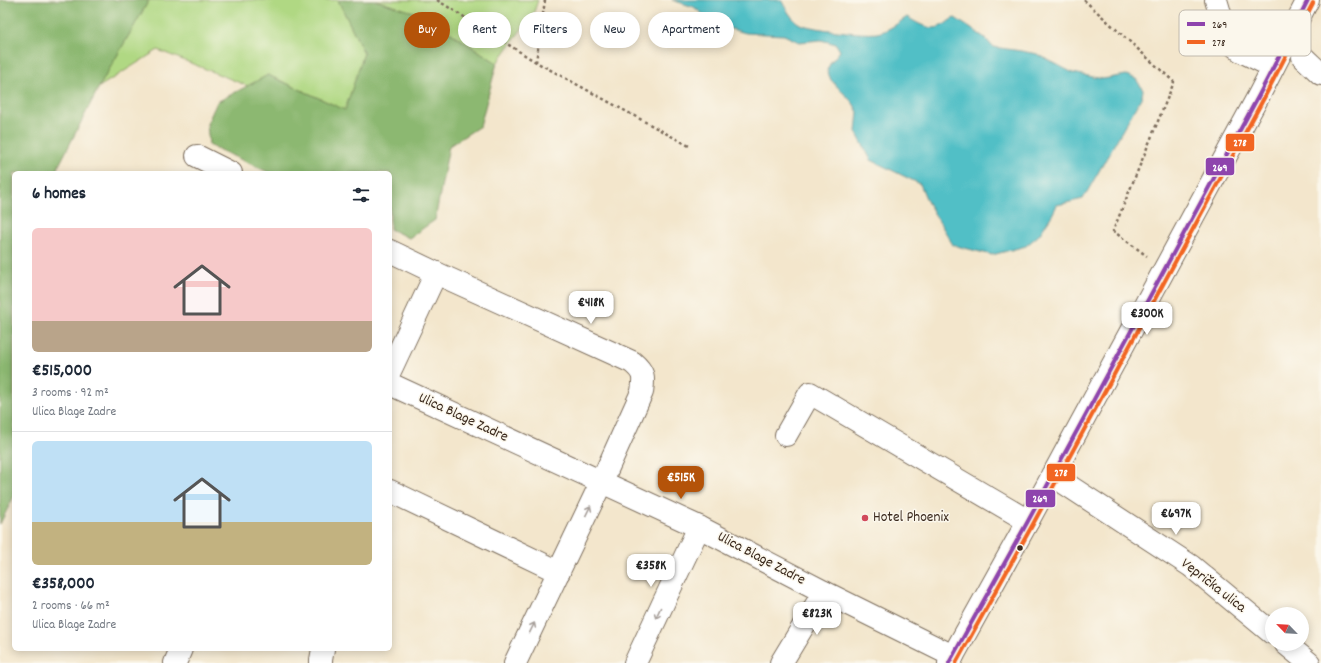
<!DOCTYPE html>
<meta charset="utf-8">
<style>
:root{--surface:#fff;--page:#f2f2f3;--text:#1f2937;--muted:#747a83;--line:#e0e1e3;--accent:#b45309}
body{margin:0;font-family:Dekko,sans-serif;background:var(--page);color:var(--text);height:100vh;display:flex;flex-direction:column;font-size:15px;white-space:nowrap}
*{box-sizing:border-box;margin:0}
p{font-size:13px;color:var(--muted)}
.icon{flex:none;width:22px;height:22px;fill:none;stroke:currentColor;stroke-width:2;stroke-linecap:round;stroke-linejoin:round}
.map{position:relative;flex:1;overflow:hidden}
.drawer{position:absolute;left:12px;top:171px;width:380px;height:480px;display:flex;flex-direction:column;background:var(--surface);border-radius:6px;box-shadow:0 2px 10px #0003}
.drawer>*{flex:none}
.banner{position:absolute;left:404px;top:12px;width:380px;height:36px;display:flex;gap:8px}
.needle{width:26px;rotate:295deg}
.fabs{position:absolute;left:1265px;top:607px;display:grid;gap:8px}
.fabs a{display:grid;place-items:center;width:44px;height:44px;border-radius:50%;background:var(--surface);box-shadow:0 2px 10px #0003;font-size:20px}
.price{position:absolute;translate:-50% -34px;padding:0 9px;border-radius:8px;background:#fff;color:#222;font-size:13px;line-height:26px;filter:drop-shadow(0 1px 2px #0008)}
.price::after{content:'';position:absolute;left:50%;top:24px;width:12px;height:9px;margin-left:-6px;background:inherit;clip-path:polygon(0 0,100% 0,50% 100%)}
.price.active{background:var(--accent);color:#fff}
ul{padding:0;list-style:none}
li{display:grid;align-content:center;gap:8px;height:212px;padding:0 20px}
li+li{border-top:1px solid var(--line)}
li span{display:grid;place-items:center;height:124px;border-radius:6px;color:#555}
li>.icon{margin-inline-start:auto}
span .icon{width:72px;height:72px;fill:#fffc;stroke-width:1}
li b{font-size:17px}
h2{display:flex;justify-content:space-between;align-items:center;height:48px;padding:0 20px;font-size:17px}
.chip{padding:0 14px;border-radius:18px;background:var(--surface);box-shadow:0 2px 10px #0003;font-size:14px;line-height:36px}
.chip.active{background:var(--accent);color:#fff}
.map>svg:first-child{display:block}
.green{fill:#b0d883;stroke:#768150}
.forest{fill:#8cb871;stroke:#647148}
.water{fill:#51bfc6;stroke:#467472}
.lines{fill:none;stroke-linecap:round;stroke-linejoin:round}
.minor-casing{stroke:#7b6c5b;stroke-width:24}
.major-casing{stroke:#7b6c5b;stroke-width:24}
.path{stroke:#7b6c5b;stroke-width:2.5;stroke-dasharray:3 3;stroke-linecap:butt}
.minor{stroke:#fff;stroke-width:22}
.major{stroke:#fff;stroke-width:22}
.bus-1-casing{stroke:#fbf7ec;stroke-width:7}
.bus-2-casing{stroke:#fbf7ec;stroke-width:7}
.bus-1{stroke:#8e44ad;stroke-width:4}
.bus-2{stroke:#f26522;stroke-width:4}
.oneway{stroke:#a79f9a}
.poi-dot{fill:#d1495b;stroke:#fbf7ec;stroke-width:1.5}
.bus-dot{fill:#3b2a1e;stroke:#fbf7ec;stroke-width:1.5}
.labels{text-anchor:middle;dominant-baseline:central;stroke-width:3;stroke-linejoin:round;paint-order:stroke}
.street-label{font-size:15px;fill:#3b2a1e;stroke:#fbf7ec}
.poi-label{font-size:15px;fill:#3b2a1e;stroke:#fbf7ec;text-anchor:start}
.key{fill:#fbf7ec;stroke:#c1baae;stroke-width:1}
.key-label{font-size:11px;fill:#3b2a1e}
.line-badge{stroke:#fbf7ec;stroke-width:1.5}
.badge-label{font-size:11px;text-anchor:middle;font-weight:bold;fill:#fff}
</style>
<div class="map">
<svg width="1321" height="663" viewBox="0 0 1321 663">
<rect width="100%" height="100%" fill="#fbf7ec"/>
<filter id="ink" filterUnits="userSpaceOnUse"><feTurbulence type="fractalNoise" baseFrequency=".025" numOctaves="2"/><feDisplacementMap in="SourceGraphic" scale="8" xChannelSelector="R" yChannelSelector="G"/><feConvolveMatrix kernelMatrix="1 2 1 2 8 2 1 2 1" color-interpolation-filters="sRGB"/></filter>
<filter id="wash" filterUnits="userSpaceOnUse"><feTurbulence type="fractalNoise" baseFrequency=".012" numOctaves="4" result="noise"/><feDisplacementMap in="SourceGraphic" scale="16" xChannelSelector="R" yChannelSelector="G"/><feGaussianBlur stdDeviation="0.9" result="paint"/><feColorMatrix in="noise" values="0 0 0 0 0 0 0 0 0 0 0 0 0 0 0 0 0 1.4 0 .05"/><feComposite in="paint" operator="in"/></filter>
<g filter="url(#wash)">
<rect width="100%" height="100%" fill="#f3e6cc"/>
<g class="green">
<polygon points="149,0 338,0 364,53 345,110 268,75 248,86 158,50 99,87"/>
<polygon points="374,0 538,0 534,12 497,63 423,15"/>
</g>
<g class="forest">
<polygon points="0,0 149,0 99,87 55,173 14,173 14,496 0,524"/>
<polygon points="338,0 374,0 423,15 497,63 480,126 449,146 435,220 409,238 390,229 390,173 270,173 209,145 207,124 217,102 268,75 345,110 364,53"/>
</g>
<path class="water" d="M672 0H781C786 8 791 19 800 24 811 29 865 35 877 33 888 31 898 23 907 17 916 22 930 32 941 26 947 24 948 20 955 18L985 38 993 47 1021 51 1037 54 1073 73 1103 79 1126 75 1136 79 1143 90 1142 96 1083 199 1057 205 1052 215 1039 235 1026 246 992 255 953 245 946 233 928 203 920 184 871 160 856 132 858 112 853 103 831 80 827 70 831 62 840 51 836 44 821 40 799 42 784 35 746 33 716 25 694 7Z"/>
</g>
<g filter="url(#ink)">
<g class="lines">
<g class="minor-casing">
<g id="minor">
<polyline points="1216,0 1228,40 1241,51 1273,67"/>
<polyline points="1303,57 1321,74"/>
<polyline points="197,156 231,173"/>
<path d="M390 251 436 273 632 362C645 373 644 377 642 392L601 483 515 663"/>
<polyline points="390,371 436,273"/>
<polyline points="390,384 699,527 824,592 953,656"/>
<polyline points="786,435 810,393 1028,521"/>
<polyline points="1052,475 1191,566 1272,633"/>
<polyline points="390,491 559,572"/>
<polyline points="1286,644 1309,663"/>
<polyline points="175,663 181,649"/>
<polyline points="321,663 321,660 323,649"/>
<polyline points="635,663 699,527"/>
<polyline points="781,663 824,592"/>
</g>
</g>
<g class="major-casing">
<polyline id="major" points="949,663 1028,521 1259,95 1308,0"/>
</g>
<g class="path">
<polyline points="437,0 536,62"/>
<polyline points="545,0 536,62 691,147"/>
<polyline points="1084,0 1174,82 1113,231 1147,256"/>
</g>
<use href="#minor" class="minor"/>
<use href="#major" class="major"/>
<g class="bus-1-casing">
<polyline id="bus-1" points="949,663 1028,521 1259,95 1308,0"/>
</g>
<g class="bus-2-casing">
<polyline id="bus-2" points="956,663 1033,524 1264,98 1313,3"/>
</g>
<use href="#bus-1" class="bus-1"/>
<use href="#bus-2" class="bus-2"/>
</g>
<defs><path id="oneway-shaft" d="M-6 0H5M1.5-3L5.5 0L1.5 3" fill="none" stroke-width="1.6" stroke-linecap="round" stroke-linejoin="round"/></defs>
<g class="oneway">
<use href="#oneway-shaft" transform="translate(588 511) rotate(-64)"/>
<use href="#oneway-shaft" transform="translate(658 613) rotate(115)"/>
<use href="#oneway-shaft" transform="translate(532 628) rotate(-64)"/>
</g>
</g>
<circle class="poi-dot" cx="865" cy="518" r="4"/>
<circle class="bus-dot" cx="1020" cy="548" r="3.5"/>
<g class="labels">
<g class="street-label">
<text transform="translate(463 418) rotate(25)">Ulica Blage Zadre</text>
<text transform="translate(761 559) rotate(28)">Ulica Blage Zadre</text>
<text transform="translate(1213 586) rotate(38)">Veprička ulica</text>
</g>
<g class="poi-label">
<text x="873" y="518">Hotel Phoenix</text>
</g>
</g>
<rect x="1179" y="10" width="132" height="46" rx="6" class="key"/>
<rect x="1187" y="22" width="18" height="4" fill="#8e44ad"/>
<rect x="1187" y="40" width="18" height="4" fill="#f26522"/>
<g class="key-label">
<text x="1212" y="28">269</text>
<text x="1212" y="46">278</text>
</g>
<g class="line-badge">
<rect x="1225" y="133" width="30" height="19" rx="4" fill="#f26522"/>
<rect x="1205" y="157" width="30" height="19" rx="4" fill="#8e44ad"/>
<rect x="1046" y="463" width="30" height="19" rx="4" fill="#f26522"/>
<rect x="1025" y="489" width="31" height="19" rx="4" fill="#8e44ad"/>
</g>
<g class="badge-label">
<text x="1240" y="146">278</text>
<text x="1220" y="171">269</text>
<text x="1061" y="476">278</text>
<text x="1040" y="502">269</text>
</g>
</svg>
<div class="fabs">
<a><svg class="needle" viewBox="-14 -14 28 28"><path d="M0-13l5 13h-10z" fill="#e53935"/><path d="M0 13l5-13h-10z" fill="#747a83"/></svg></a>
</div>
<b class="price" style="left:591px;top:325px">€418K</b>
<b class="price" style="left:1147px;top:336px">€300K</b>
<b class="price active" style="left:681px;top:500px">€515K</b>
<b class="price" style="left:1176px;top:536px">€697K</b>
<b class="price" style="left:651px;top:588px">€358K</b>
<b class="price" style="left:817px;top:636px">€823K</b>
<div class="banner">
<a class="chip active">Buy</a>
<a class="chip">Rent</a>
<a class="chip">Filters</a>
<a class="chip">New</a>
<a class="chip">Apartment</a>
</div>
<section class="drawer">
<h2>6 homes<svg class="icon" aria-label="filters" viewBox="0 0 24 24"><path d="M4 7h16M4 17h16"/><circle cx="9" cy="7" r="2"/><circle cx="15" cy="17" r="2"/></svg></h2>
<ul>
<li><span style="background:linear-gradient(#f6c9c9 75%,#b9a48a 0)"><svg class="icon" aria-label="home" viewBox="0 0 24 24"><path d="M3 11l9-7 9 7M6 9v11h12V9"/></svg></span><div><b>€515,000</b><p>3 rooms · 92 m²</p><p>Ulica Blage Zadre</p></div></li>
<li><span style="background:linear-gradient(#bfe0f5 65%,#c2b280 0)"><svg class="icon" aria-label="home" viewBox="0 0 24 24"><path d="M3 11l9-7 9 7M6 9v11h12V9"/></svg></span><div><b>€358,000</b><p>2 rooms · 66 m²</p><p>Ulica Blage Zadre</p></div></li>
</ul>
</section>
</div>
